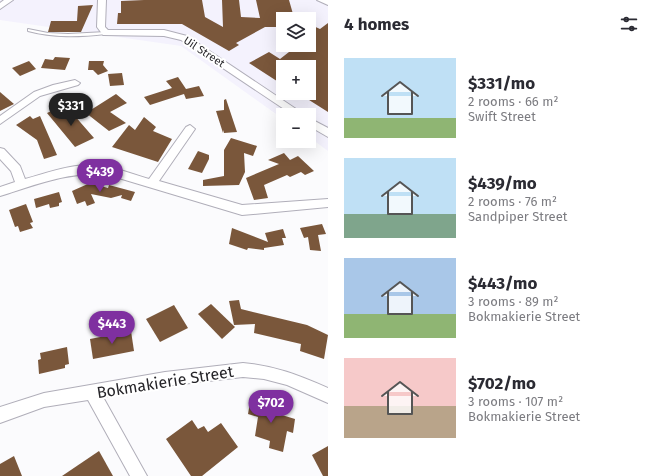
<!DOCTYPE html>
<meta charset="utf-8">
<style>
:root{--surface:#fff;--page:#f7f7f7;--text:#2b2b33;--muted:#7c7c81;--accent:#7f30a0}
body{margin:0;font-family:"Fira Sans",sans-serif;background:var(--page);color:var(--text);height:100vh;display:flex;flex-direction:column;font-size:15px;white-space:nowrap}
*{box-sizing:border-box;margin:0}
p{font-size:13px;color:var(--muted)}
.icon{flex:none;width:22px;height:22px;fill:none;stroke:currentColor;stroke-width:2;stroke-linecap:round;stroke-linejoin:round}
.map{position:relative;flex:1;overflow:hidden}
.side{display:flex;flex-direction:column;background:var(--surface);width:328px}
.side>*{flex:none}
.buttons{position:absolute;left:276px;top:12px;display:grid;gap:8px}
.buttons a{display:grid;place-items:center;width:40px;height:40px;border-radius:0px;background:var(--surface);box-shadow:0 4px 16px #0002;font-size:20px}
.price{position:absolute;translate:-50% -34px;padding:0 9px;border-radius:14px;background:var(--accent);color:#fff;font-size:13px;line-height:26px;filter:drop-shadow(0 1px 2px #0008)}
.price::after{content:'';position:absolute;left:50%;top:24px;width:12px;height:9px;margin-left:-6px;background:inherit;clip-path:polygon(0 0,100% 0,50% 100%)}
.price.active{background:#222;color:#fff}
ul{padding:0;list-style:none}
li{display:flex;align-items:center;gap:12px;height:100px;padding:0 16px}
li span{display:grid;place-items:center;flex:none;width:112px;height:80px;border-radius:0px;color:#555}
li>.icon{margin-inline-start:auto}
span .icon{width:48px;height:48px;fill:#fffc;stroke-width:1}
li b{font-size:17px}
h2{display:flex;justify-content:space-between;align-items:center;height:48px;padding:0 16px;font-size:17px}
main{display:flex;flex:1;min-height:0}
.map>svg:first-child{display:block}
.built{fill:#f4f2fd;fill-rule:evenodd}
.building{fill:#7a573b}
.lines{fill:none;stroke-linecap:round;stroke-linejoin:round}
.lane-casing{stroke:#b0aeb9;stroke-width:2}
.street-casing{stroke:#b0aeb9;stroke-width:2}
.lane{fill:#fff;fill-rule:evenodd}
.street{fill:#fff;fill-rule:evenodd}
.labels{text-anchor:middle;dominant-baseline:central;stroke-width:4;stroke-linejoin:round;paint-order:stroke}
.far-street-label{font-size:11px;fill:#262529;stroke:#fff}
.near-street-label{font-size:16px;fill:#262529;stroke:#fff}
</style>
<main>
<div class="map">
<svg width="328" height="476" viewBox="0 0 328 476">
<rect width="100%" height="100%" fill="#fbfbfd"/>
<path class="built" d="M0 0H328V151L309 137V115H283V119L181 46 0 20ZM283 19H309V45H283ZM283 67H309V93H283Z"/>
<g class="building">
<polygon points="144,0 202,0 205,17 223,27 222,0 239,0 241,17 260,18 256,0 289,0 293,14 285,14 286,19 282,19 283,25 279,25 279,27 265,27 236,43 239,45 229,51 182,24 117,24 118,13 121,13 121,1"/>
<polygon points="93,5 81,32 48,32 51,21 77,21 78,6"/>
<polygon points="328,23 328,112 298,93 309,93 309,67 283,67 283,85 249,63 269,52 280,59 298,45 309,45 309,24 320,29"/>
<polygon points="55,57 70,58 65,70 41,68 45,59 53,60"/>
<polygon points="29,61 36,69 20,76 12,68"/>
<polygon points="89,61 104,61 103,65 108,71 98,75 93,70 88,70"/>
<polygon points="122,73 124,85 110,86 108,74"/>
<polygon points="178,77 186,89 199,86 204,96 186,99 184,94 150,105 144,97 172,88 166,81"/>
<polygon points="0,92 14,104 0,111"/>
<polygon points="116,94 127,103 110,112 126,123 109,131 86,113"/>
<polygon points="226,99 237,132 224,133 224,130 223,133 216,111 224,110 224,100"/>
<polygon points="60,107 68,117 74,115 94,138 75,147 47,113"/>
<polygon points="30,116 33,119 40,116 57,155 44,159 37,140 16,125"/>
<polygon points="144,117 156,127 153,131 172,139 158,162 112,147 129,125 135,130"/>
<polygon points="231,138 257,146 253,156 244,153 245,172 239,185 203,186 203,180 224,176 224,150"/>
<polygon points="198,151 209,155 209,159 202,173 188,169"/>
<polygon points="284,153 290,160 298,156 314,171 305,175 301,172 290,177 287,175 264,185 268,198 254,200 246,178 279,164 268,160"/>
<polygon points="90,183 108,188 109,185 135,192 131,201 121,198 122,195 111,198 91,194 95,203 87,206 85,201 77,204 72,191"/>
<polygon points="59,192 62,202 59,203 59,206 50,208 49,204 36,208 34,199"/>
<polygon points="26,204 33,222 30,223 33,228 20,232 18,226 15,227 9,210"/>
<polygon points="322,224 326,234 318,235 321,251 310,250 308,237 304,238 300,228"/>
<polygon points="232,228 268,242 265,233 283,229 286,238 282,238 284,245 264,248 264,250 248,248 247,250 229,244"/>
<polygon points="239,300 241,309 307,325 328,335 324,359 300,351 301,344 254,333 255,324 234,325 229,301"/>
<polygon points="211,304 235,327 222,339 198,314"/>
<polygon points="174,305 188,328 160,342 146,319"/>
<polygon points="131,331 134,351 93,359 90,339"/>
<polygon points="67,347 69,364 65,365 65,368 39,374 38,360 41,359 40,353"/>
<polygon points="251,397 273,404 272,412 295,419 293,433 287,431 283,452 269,448 270,441 255,436 258,417 248,414"/>
<polygon points="192,420 198,429 204,426 208,432 221,423 238,447 202,476 191,476 166,439"/>
<polygon points="328,446 328,476 323,476 312,455"/>
<polygon points="99,451 113,476 62,476"/>
<polygon points="14,456 22,476 0,476 0,464"/>
</g>
<g class="lines">
<g class="lane-casing">
<path id="lane" d="M28 29 48 33 68 34 106 32 108 33 106 34C79 37 54 38 28 31Z"/>
</g>
<g class="street-casing">
<g id="street">
<polygon points="4,0 13,0 0,9 0,3"/>
<polygon points="98,0 106,0 105,27 108,30 164,30 187,36 305,115 293,115 181,40 164,36 103,35 97,27"/>
<polygon points="317,0 328,0 328,5"/>
<polygon points="75,80 80,83 78,85 40,96 0,124 0,116 34,92 53,85"/>
<polygon points="309,118 328,128 328,137 309,126"/>
<path d="M190 125 195 129 159 181 242 205 328 199V207L242 215 112 176C73 169 36 185 0 196V187L15 182 11 171 0 159V148L4 149 20 166 25 179C47 173 74 163 98 165 115 167 132 174 149 179L186 127Z"/>
<path d="M243 363C276 366 298 375 328 388V403L287 385 264 379 243 377 165 386 103 397 147 476H130L88 400 44 407 0 423V407L44 393 165 372Z"/>
</g>
</g>
<use href="#lane" class="lane"/>
<use href="#street" class="street"/>
</g>
<g class="labels">
<g class="far-street-label">
<text transform="translate(204 52) rotate(33)">Uil Street</text>
</g>
<g class="near-street-label">
<text transform="translate(165 382) rotate(-9)">Bokmakierie Street</text>
</g>
</g>
</svg>
<div class="buttons">
<a><svg class="icon" aria-label="layers" viewBox="0 0 24 24"><path d="M12 4l9 5-9 5-9-5zM3 14l9 5 9-5"/></svg></a>
<a>+</a>
<a>−</a>
</div>
<b class="price active" style="left:71px;top:127px">$331</b>
<b class="price" style="left:100px;top:193px">$439</b>
<b class="price" style="left:112px;top:345px">$443</b>
<b class="price" style="left:271px;top:424px">$702</b>
</div>
<section class="side">
<h2>4 homes<svg class="icon" aria-label="filters" viewBox="0 0 24 24"><path d="M4 7h16M4 17h16"/><circle cx="9" cy="7" r="2"/><circle cx="15" cy="17" r="2"/></svg></h2>
<ul>
<li><span style="background:linear-gradient(#bfe0f5 75%,#8fb573 0)"><svg class="icon" aria-label="home" viewBox="0 0 24 24"><path d="M3 11l9-7 9 7M6 9v11h12V9"/></svg></span><div><b>$331/mo</b><p>2 rooms · 66 m²</p><p>Swift Street</p></div></li>
<li><span style="background:linear-gradient(#bfe0f5 70%,#7fa58c 0)"><svg class="icon" aria-label="home" viewBox="0 0 24 24"><path d="M3 11l9-7 9 7M6 9v11h12V9"/></svg></span><div><b>$439/mo</b><p>2 rooms · 76 m²</p><p>Sandpiper Street</p></div></li>
<li><span style="background:linear-gradient(#a9c7e8 70%,#8fb573 0)"><svg class="icon" aria-label="home" viewBox="0 0 24 24"><path d="M3 11l9-7 9 7M6 9v11h12V9"/></svg></span><div><b>$443/mo</b><p>3 rooms · 89 m²</p><p>Bokmakierie Street</p></div></li>
<li><span style="background:linear-gradient(#f6c9c9 60%,#b9a48a 0)"><svg class="icon" aria-label="home" viewBox="0 0 24 24"><path d="M3 11l9-7 9 7M6 9v11h12V9"/></svg></span><div><b>$702/mo</b><p>3 rooms · 107 m²</p><p>Bokmakierie Street</p></div></li>
</ul>
</section>
</main>
